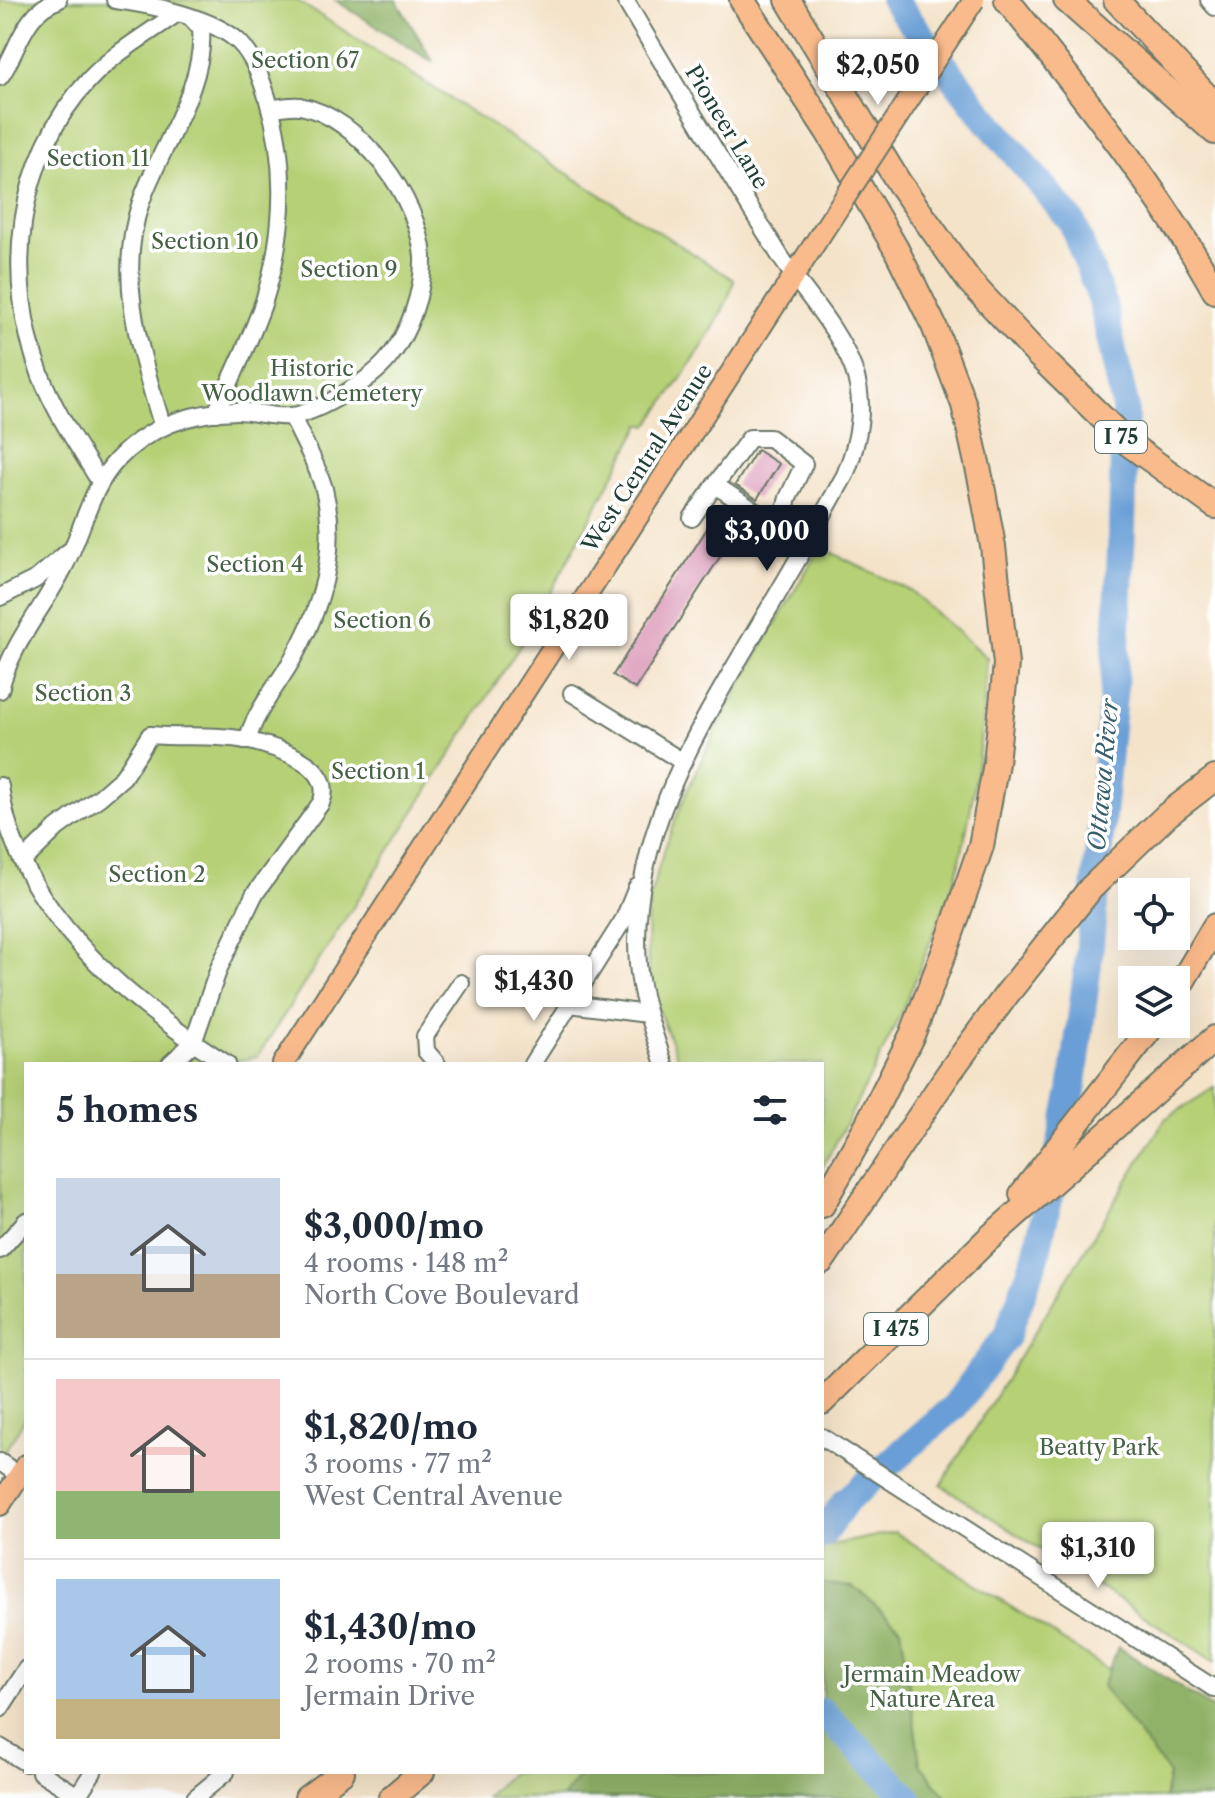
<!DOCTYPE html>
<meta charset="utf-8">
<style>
:root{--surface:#fff;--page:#f2f2f3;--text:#1f2937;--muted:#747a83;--line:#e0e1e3;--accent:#111827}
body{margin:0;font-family:"Libre Caslon Text",serif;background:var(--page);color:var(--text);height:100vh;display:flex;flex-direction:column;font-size:30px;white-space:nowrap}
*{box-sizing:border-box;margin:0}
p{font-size:26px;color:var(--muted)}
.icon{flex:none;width:44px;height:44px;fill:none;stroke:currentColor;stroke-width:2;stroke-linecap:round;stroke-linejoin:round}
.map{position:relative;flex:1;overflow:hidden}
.panel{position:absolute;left:24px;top:1062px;width:800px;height:712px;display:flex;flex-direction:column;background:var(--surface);border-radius:0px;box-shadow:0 8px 32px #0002}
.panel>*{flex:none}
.controls{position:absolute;left:1118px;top:878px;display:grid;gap:16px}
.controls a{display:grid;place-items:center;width:72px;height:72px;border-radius:0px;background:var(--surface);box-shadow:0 8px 32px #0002;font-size:40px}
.price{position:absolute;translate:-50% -68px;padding:0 18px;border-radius:8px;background:#fff;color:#222;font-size:26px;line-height:52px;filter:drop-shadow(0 2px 4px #0008)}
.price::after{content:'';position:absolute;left:50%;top:48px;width:24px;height:18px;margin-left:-12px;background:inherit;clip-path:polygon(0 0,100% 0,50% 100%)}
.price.on{background:var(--accent);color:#fff}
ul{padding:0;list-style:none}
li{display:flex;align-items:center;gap:24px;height:200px;padding:0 32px}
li+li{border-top:2px solid var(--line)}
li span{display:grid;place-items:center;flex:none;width:224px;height:160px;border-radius:0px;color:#555}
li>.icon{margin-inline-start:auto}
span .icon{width:96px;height:96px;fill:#fffc;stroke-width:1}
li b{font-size:34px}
h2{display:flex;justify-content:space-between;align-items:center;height:96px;padding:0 32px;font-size:34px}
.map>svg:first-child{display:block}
.green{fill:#b6d076;stroke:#6a8655;stroke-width:2}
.forest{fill:#90b267;stroke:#58784e;stroke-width:2}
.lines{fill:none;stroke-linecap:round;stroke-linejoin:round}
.river{stroke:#699fd6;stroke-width:28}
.building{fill:#dd9ebc}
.minor-casing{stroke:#6a7768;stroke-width:20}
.major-casing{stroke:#6a7768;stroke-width:24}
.highway-casing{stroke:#6a7768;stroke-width:28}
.minor{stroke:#fff;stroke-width:16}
.major{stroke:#fabb8c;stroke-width:20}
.highway{stroke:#fabb8c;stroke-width:24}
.major-bridge-casing{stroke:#6a7768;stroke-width:24;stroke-linecap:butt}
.major-bridge{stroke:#fabb8c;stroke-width:20}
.labels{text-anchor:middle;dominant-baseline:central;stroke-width:7;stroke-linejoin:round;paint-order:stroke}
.shield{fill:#fff;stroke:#627771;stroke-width:2}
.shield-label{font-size:20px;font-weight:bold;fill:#1f3d34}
.park-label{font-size:22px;fill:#456244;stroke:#fff}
.street-label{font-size:22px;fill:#1f3d34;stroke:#fff}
.water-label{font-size:24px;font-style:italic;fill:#395f6d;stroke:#fff}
</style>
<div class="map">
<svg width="1215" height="1798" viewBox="0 0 1215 1798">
<rect width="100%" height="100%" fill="#fff"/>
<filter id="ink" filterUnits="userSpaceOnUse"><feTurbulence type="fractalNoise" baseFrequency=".0125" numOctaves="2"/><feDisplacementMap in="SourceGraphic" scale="16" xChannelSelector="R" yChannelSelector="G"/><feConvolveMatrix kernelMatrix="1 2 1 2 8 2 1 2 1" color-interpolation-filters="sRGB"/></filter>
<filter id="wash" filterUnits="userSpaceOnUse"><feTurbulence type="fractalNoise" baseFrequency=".006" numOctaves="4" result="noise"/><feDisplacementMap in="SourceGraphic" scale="32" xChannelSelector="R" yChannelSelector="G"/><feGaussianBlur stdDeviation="1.8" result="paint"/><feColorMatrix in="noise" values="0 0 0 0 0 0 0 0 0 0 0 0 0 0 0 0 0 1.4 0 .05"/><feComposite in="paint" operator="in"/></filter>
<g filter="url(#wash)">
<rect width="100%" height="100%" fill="#f4e3c9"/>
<g class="green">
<path d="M0 0H296L734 280C723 325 675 386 648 426L641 424 532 627 258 1056 239 1061 230 1058 218 1064H26V1417L0 1459Z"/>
<path d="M820 547 911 591 987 658C983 730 975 805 956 875 950 894 942 913 934 932 904 1014 864 1091 822 1168V1064H680C668 1032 651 1000 648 965 647 946 646 918 650 898 680 776 758 655 820 547Z"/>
<polygon points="1215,1087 1215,1662 941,1485 1165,1119"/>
<polygon points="895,1532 1215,1739 1215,1798 485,1798 512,1772 822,1772 822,1547"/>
</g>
<g class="forest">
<polygon points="335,0 396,0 434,63"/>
<polygon points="822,1583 853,1586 901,1628 920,1764 947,1798 562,1798 583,1772 822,1772"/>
<polygon points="1118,1647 1215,1710 1215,1798 1164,1798 1169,1774 1102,1686"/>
</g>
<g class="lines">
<g class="river">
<polyline points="822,1535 845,1502 955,1406 1007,1335 1036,1256 1072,1091 1089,956 1114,685 1122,531 1125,406 1102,301 1072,222 977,108 894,0"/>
<polyline points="822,1712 908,1798"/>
</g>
</g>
<g id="blocks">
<g class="building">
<polygon points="757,450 779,464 757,499 735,485"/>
<polygon points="723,504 745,518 635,689 613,675"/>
</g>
</g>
</g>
<g filter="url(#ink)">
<use href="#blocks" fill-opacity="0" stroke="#6a7768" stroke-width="2"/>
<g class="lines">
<g class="minor-casing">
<g id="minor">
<path d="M115 0C149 4 215 18 240 43 254 58 261 78 267 97 288 165 285 233 264 301 251 340 232 376 216 413"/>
<path d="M625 0C676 86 727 171 780 256 804 293 837 326 853 368 866 402 859 441 845 475 817 526 788 577 758 627 697 730 628 840 638 964 641 999 653 1031 664 1064"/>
<polyline points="1209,0 1215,7"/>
<path d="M0 77C19 50 23 12 58 0"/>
<path d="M162 425C141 353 115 277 141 202 159 149 206 87 201 29L192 19"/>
<path d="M100 482C79 447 56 414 41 376 3 279 16 157 89 80 114 53 146 35 176 14"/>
<polyline points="715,485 750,438 770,438 804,464 788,498 780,528 806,545"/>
<polyline points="692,518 715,485 780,528"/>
<polyline points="0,597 36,579 68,552"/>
<path d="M0 690C10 645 44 608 64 567 82 533 90 488 117 460 149 426 190 412 237 411 254 411 273 418 291 416 318 413 371 380 388 359 409 334 424 290 423 257 419 199 360 117 300 106 290 105 280 107 270 109"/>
<polyline points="572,693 683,762"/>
<path d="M247 741C255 712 277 686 292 660 322 608 339 549 324 489 317 463 302 440 292 416"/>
<path d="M0 786C15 909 129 1002 227 1064"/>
<path d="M23 861 57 828 100 797 123 777 150 735C181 738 215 734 245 740 272 746 338 764 321 803L254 895 219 968 193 1043 170 1064"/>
<polyline points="570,1004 647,1014"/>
<polyline points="437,1064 426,1051 425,1036 461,983"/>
<polyline points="532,1064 624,919 637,887"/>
<polyline points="0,1250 26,1221"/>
<polyline points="822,1437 1215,1689"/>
<polyline points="0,1462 19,1475"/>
<polyline points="0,1709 26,1669"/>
<polyline points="0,1747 26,1763"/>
<polyline points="40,1772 81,1798"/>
<polyline points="76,1798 93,1772"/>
<polyline points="195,1798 226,1772"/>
</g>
</g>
<g class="major-casing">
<g id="major">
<polyline points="283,1064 819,237"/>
<polyline points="0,1505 26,1465"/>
</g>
</g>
<g class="highway-casing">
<g id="highway">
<polyline points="742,0 828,132 896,249 934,326 964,405 981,481 993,546 1006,664 996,763 981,846 948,942 912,1035 866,1127 822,1205"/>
<polyline points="788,0 899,183 970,282 1038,355 1129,444 1215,506"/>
<path d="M1007 0C1081 93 1157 187 1215 291"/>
<polyline points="1066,0 1215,132"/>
<polyline points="1116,0 1215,105"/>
<polyline points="1176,992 1215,926"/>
<polyline points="1022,1194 1154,1024"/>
<polyline points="822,1261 949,1073 1007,994 1091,888 1167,815 1215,778"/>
<polyline points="822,1402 987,1240 1215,1038"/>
<polyline points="307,1798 342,1772"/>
<polyline points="391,1798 422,1772"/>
</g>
</g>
<use href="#minor" class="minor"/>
<use href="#major" class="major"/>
<use href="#highway" class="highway"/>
<g class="major-bridge-casing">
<polyline id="major-bridge" points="819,237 974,0"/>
</g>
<use href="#major-bridge" class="major-bridge"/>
</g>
</g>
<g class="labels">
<g class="shield">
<rect x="1095" y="421" width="52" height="32" rx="6"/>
<rect x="864" y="1313" width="64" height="32" rx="6"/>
</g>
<g class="shield-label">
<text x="1121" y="437">I 75</text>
<text x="896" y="1329">I 475</text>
</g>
<g class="park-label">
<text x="305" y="60">Section 67</text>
<text x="98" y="158">Section 11</text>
<text x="205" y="241">Section 10</text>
<text x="349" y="269">Section 9</text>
<text x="312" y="368">Historic<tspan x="312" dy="25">Woodlawn Cemetery</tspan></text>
<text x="255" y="564">Section 4</text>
<text x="382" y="620">Section 6</text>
<text x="83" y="693">Section 3</text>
<text x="378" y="771">Section 1</text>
<text x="157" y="874">Section 2</text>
<text x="1099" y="1447">Beatty Park</text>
<text x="932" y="1674">Jermain Meadow<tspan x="932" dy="25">Nature Area</tspan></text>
</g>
<g class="street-label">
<text transform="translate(727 127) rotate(59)">Pioneer Lane</text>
<text transform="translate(647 458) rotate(-57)">West Central Avenue</text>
</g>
<g class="water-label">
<text transform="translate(1103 775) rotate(-85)">Ottawa River</text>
</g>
</g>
</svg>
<div class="controls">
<a><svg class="icon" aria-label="locate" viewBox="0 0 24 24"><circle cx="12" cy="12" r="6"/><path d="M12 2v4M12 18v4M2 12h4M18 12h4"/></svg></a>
<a><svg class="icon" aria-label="layers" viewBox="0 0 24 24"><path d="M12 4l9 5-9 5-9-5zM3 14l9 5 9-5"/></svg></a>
</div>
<b class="price" style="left:878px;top:107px">$2,050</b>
<b class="price on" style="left:767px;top:573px">$3,000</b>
<b class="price" style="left:569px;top:662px">$1,820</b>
<b class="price" style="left:534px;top:1023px">$1,430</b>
<b class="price" style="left:1098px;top:1590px">$1,310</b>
<section class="panel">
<h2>5 homes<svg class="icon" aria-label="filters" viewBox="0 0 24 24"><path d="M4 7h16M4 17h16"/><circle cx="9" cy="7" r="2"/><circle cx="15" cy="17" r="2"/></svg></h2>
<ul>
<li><span style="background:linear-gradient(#c9d6e8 60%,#b9a48a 0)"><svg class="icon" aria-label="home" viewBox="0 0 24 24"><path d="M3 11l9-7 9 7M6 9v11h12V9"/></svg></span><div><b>$3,000/mo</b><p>4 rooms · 148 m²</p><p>North Cove Boulevard</p></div></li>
<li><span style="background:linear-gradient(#f6c9c9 70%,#8fb573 0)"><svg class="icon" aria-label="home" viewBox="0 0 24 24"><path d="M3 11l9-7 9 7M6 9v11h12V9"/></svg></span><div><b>$1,820/mo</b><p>3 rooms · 77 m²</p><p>West Central Avenue</p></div></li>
<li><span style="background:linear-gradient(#a9c7e8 75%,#c2b280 0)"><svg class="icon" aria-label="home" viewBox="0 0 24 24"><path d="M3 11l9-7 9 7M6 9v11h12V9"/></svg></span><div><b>$1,430/mo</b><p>2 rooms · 70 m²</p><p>Jermain Drive</p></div></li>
</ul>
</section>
</div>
